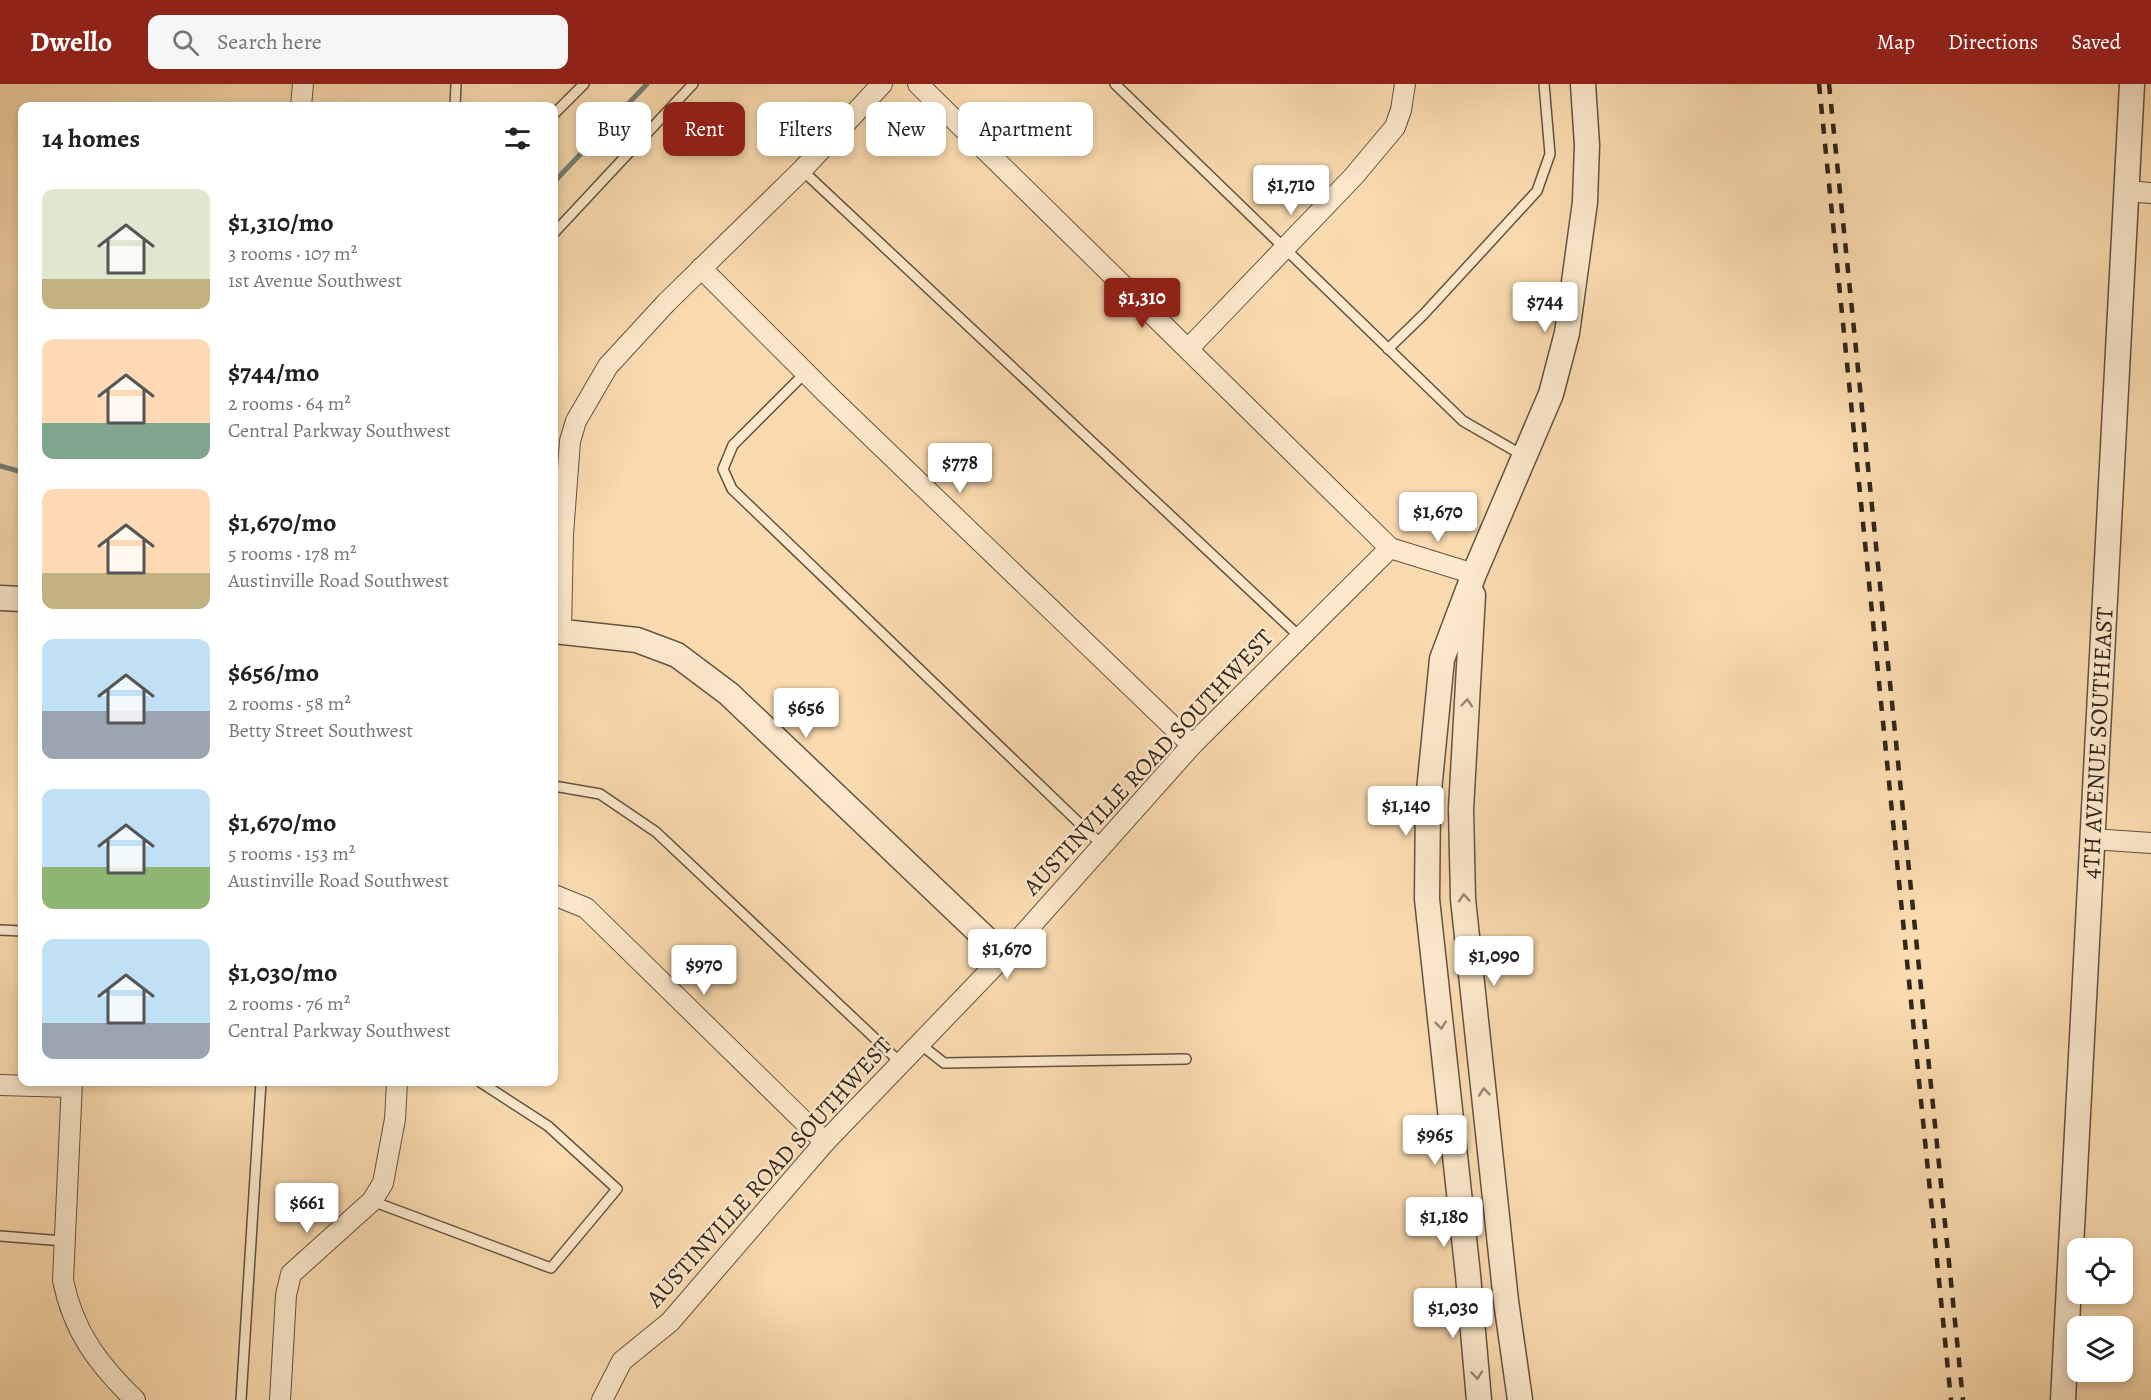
<!DOCTYPE html>
<meta charset="utf-8">
<style>
:root{--surface:#fff;--page:#f6f6f6;--text:#222;--muted:#767676;--accent:#8f2418}
body{margin:0;font-family:Alegreya,serif;background:var(--page);color:var(--text);height:100vh;display:flex;flex-direction:column;font-size:22px;white-space:nowrap}
*{box-sizing:border-box;margin:0}
p{font-size:20px;color:var(--muted)}
.icon{flex:none;width:33px;height:33px;fill:none;stroke:currentColor;stroke-width:2;stroke-linecap:round;stroke-linejoin:round}
.map{position:relative;flex:1;overflow:hidden}
.side{position:absolute;left:18px;top:18px;width:540px;height:984px;display:flex;flex-direction:column;background:var(--surface);border-radius:12px;box-shadow:0 3px 9px #0003}
.side>*{flex:none}
.hud{position:absolute;left:576px;top:18px;width:570px;height:54px;display:flex;gap:12px}
.tools{position:absolute;left:2067px;top:1154px;display:grid;gap:12px}
.tools a{display:grid;place-items:center;width:66px;height:66px;border-radius:12px;background:var(--surface);box-shadow:0 3px 9px #0003;font-size:30px}
.price{position:absolute;translate:-50% -51px;padding:0 14px;border-radius:6px;background:#fff;color:#222;font-size:20px;line-height:39px;filter:drop-shadow(0 2px 3px #0008)}
.price::after{content:'';position:absolute;left:50%;top:36px;width:18px;height:14px;margin-left:-9px;background:inherit;clip-path:polygon(0 0,100% 0,50% 100%)}
.price.active{background:var(--accent);color:#fff}
ul{padding:0;list-style:none}
li{display:flex;align-items:center;gap:18px;height:150px;padding:0 24px}
li span{display:grid;place-items:center;flex:none;width:168px;height:120px;border-radius:12px;color:#555}
li>.icon{margin-inline-start:auto}
span .icon{width:72px;height:72px;fill:#fffc;stroke-width:1}
li b{font-size:26px}
h2{display:flex;justify-content:space-between;align-items:center;height:72px;padding:0 24px;font-size:26px}
.pill{padding:0 21px;border-radius:12px;background:var(--surface);box-shadow:0 3px 9px #0003;font-size:21px;line-height:54px}
.pill.active{background:var(--accent);color:#fff}
header{display:flex;align-items:center;gap:36px;box-sizing:border-box;height:84px;padding:0 30px;background:var(--accent);color:#fff}
header strong{font-size:28px}
nav{display:flex;gap:33px;margin-inline-start:auto;font-size:21px}
.search{width:420px;height:54px;background:var(--page);display:flex;align-items:center;gap:15px;box-sizing:border-box;padding:0 21px;border-radius:12px;color:var(--muted);font-size:22px}
.map>svg:first-child{display:block}
.lines{fill:none;stroke-linecap:round;stroke-linejoin:round}
.stream{stroke:#747e79;stroke-width:5}
.service-casing{stroke:#625442;stroke-width:12}
.minor-casing{stroke:#625442;stroke-width:22}
.tertiary-casing{stroke:#625442;stroke-width:27}
.service{stroke:#fce8cb;stroke-width:9}
.minor{stroke:#fce8cb;stroke-width:20}
.tertiary{stroke:#fce8cb;stroke-width:24}
.rail{stroke:#30271d;stroke-width:4.5;stroke-dasharray:10 10;stroke-linecap:butt}
.oneway{stroke:#968874}
.labels{text-anchor:middle;dominant-baseline:central;stroke-width:5;stroke-linejoin:round;paint-order:stroke}
.street-label{font-size:24px;fill:#30271d;stroke:#fce8cb}
</style>
<header>
<strong>Dwello</strong>
<div class="search"><svg class="icon" aria-label="search" viewBox="0 0 24 24"><circle cx="10" cy="10" r="6"/><path d="M15 15l6 6"/></svg>Search here</div>
<nav><a>Map</a><a>Directions</a><a>Saved</a></nav>
</header>
<div class="map">
<svg width="2151" height="1316" viewBox="0 0 2151 1316">
<rect width="100%" height="100%" fill="#fadbaf"/>
<filter id="stains"><feTurbulence type="fractalNoise" baseFrequency=".00333" numOctaves="4"/><feColorMatrix values="0 0 0 0 .2 0 0 0 0 .09 0 0 0 0 .02 0 0 0 .5 -.17"/></filter>
<radialGradient id="worn" r=".72"><stop offset=".6" stop-color="#630" stop-opacity="0"/><stop offset="1" stop-color="#630" stop-opacity=".3"/></radialGradient>
<g class="lines">
<g class="stream">
<polyline points="554,98 647,0"/>
<polyline points="0,382 22,388"/>
</g>
<g class="service-casing">
<g id="service">
<polyline points="1115,0 1463,337 1524,372"/>
<polyline points="455,22 456,0"/>
<polyline points="554,30 584,0"/>
<polyline points="802,86 1299,552"/>
<polyline points="554,149 693,0"/>
<polyline points="1388,265 1424,230 1537,107 1550,70 1544,0"/>
<polyline points="806,288 733,361 723,385 732,405 1102,761"/>
<polyline points="554,702 600,710 656,748 902,980"/>
<polyline points="0,846 22,847"/>
<polyline points="920,960 944,979 1186,975"/>
<polyline points="372,1117 551,1184 617,1105 548,1042 480,998"/>
<polyline points="0,1152 64,1157"/>
<polyline points="241,1316 261,998"/>
</g>
</g>
<g class="minor-casing">
<g id="minor">
<polyline points="918,0 1390,464 1474,490"/>
<polyline points="301,22 303,0"/>
<polyline points="2127,107 2151,109"/>
<polyline points="701,184 829,312 1192,661"/>
<polyline points="1189,264 1354,92 1395,43 1401,26 1405,0"/>
<polyline points="561,548 563,450 570,357 576,337 608,282 666,219 802,86 882,0"/>
<polyline points="2092,755 2151,759"/>
<polyline points="554,811 586,824 825,1058"/>
<path d="M72 998 63 1196C73 1247 98 1280 135 1316"/>
<polyline points="0,1001 71,1003"/>
<polyline points="280,1316 286,1211 291,1190 372,1117 383,1099 395,1035 397,998"/>
<polyline points="602,1316 622,1277 670,1238 825,1058 1004,872 1192,661 1390,464"/>
</g>
</g>
<g class="tertiary-casing">
<g id="tertiary">
<polyline points="1473,511 1461,725 1463,815 1506,1217 1520,1316"/>
<polyline points="0,514 22,515"/>
<polyline points="554,547 637,556 677,571 729,610 1004,872"/>
<polyline points="1479,1316 1468,1191 1427,815 1428,717 1442,575 1474,490 1551,310 1567,249 1585,118 1587,61 1583,0"/>
<path id="s1" d="M2063 1316 2132 0"/>
</g>
</g>
<use href="#service" class="service"/>
<use href="#minor" class="minor"/>
<use href="#tertiary" class="tertiary"/>
<g class="rail">
<polyline points="1819,0 1951,1316"/>
<polyline points="1829,0 1963,1316"/>
</g>
</g>
<defs><path id="oneway-chevron" d="M-2-3.5L2.5 0L-2 3.5" fill="none" stroke-width="1.6" stroke-linecap="round" stroke-linejoin="round" transform="scale(1.5)"/></defs>
<g class="oneway">
<use href="#oneway-chevron" transform="translate(1467 619) rotate(-85)"/>
<use href="#oneway-chevron" transform="translate(1464 814) rotate(-94)"/>
<use href="#oneway-chevron" transform="translate(1441 941) rotate(84)"/>
<use href="#oneway-chevron" transform="translate(1484 1008) rotate(-96)"/>
<use href="#oneway-chevron" transform="translate(1477 1291) rotate(85)"/>
</g>
<g class="labels">
<g class="street-label">
<text stroke="none"><textPath href="#s1" startOffset="658">4TH AVENUE SOUTHEAST</textPath></text>
<text transform="translate(1148 678) rotate(-47)">AUSTINVILLE ROAD SOUTHWEST</text>
<text transform="translate(769 1088) rotate(-48)">AUSTINVILLE ROAD SOUTHWEST</text>
</g>
</g>
<rect width="100%" height="100%" filter="url(#stains)"/>
<rect width="100%" height="100%" fill="url(#worn)"/>
</svg>
<div class="tools">
<a><svg class="icon" aria-label="locate" viewBox="0 0 24 24"><circle cx="12" cy="12" r="6"/><path d="M12 2v4M12 18v4M2 12h4M18 12h4"/></svg></a>
<a><svg class="icon" aria-label="layers" viewBox="0 0 24 24"><path d="M12 4l9 5-9 5-9-5zM3 14l9 5 9-5"/></svg></a>
</div>
<b class="price" style="left:1291px;top:132px">$1,710</b>
<b class="price active" style="left:1142px;top:245px">$1,310</b>
<b class="price" style="left:1545px;top:249px">$744</b>
<b class="price" style="left:960px;top:410px">$778</b>
<b class="price" style="left:1438px;top:459px">$1,670</b>
<b class="price" style="left:806px;top:655px">$656</b>
<b class="price" style="left:1406px;top:753px">$1,140</b>
<b class="price" style="left:1007px;top:896px">$1,670</b>
<b class="price" style="left:1494px;top:903px">$1,090</b>
<b class="price" style="left:704px;top:912px">$970</b>
<b class="price" style="left:1435px;top:1082px">$965</b>
<b class="price" style="left:307px;top:1150px">$661</b>
<b class="price" style="left:1444px;top:1164px">$1,180</b>
<b class="price" style="left:1453px;top:1255px">$1,030</b>
<div class="hud">
<a class="pill">Buy</a>
<a class="pill active">Rent</a>
<a class="pill">Filters</a>
<a class="pill">New</a>
<a class="pill">Apartment</a>
</div>
<section class="side">
<h2>14 homes<svg class="icon" aria-label="filters" viewBox="0 0 24 24"><path d="M4 7h16M4 17h16"/><circle cx="9" cy="7" r="2"/><circle cx="15" cy="17" r="2"/></svg></h2>
<ul>
<li><span style="background:linear-gradient(#dfe7d0 75%,#c2b280 0)"><svg class="icon" aria-label="home" viewBox="0 0 24 24"><path d="M3 11l9-7 9 7M6 9v11h12V9"/></svg></span><div><b>$1,310/mo</b><p>3 rooms · 107 m²</p><p>1st Avenue Southwest</p></div></li>
<li><span style="background:linear-gradient(#ffd9b3 70%,#7fa58c 0)"><svg class="icon" aria-label="home" viewBox="0 0 24 24"><path d="M3 11l9-7 9 7M6 9v11h12V9"/></svg></span><div><b>$744/mo</b><p>2 rooms · 64 m²</p><p>Central Parkway Southwest</p></div></li>
<li><span style="background:linear-gradient(#ffd9b3 70%,#c2b280 0)"><svg class="icon" aria-label="home" viewBox="0 0 24 24"><path d="M3 11l9-7 9 7M6 9v11h12V9"/></svg></span><div><b>$1,670/mo</b><p>5 rooms · 178 m²</p><p>Austinville Road Southwest</p></div></li>
<li><span style="background:linear-gradient(#bfe0f5 60%,#9aa5b1 0)"><svg class="icon" aria-label="home" viewBox="0 0 24 24"><path d="M3 11l9-7 9 7M6 9v11h12V9"/></svg></span><div><b>$656/mo</b><p>2 rooms · 58 m²</p><p>Betty Street Southwest</p></div></li>
<li><span style="background:linear-gradient(#bfe0f5 65%,#8fb573 0)"><svg class="icon" aria-label="home" viewBox="0 0 24 24"><path d="M3 11l9-7 9 7M6 9v11h12V9"/></svg></span><div><b>$1,670/mo</b><p>5 rooms · 153 m²</p><p>Austinville Road Southwest</p></div></li>
<li><span style="background:linear-gradient(#bfe0f5 70%,#9aa5b1 0)"><svg class="icon" aria-label="home" viewBox="0 0 24 24"><path d="M3 11l9-7 9 7M6 9v11h12V9"/></svg></span><div><b>$1,030/mo</b><p>2 rooms · 76 m²</p><p>Central Parkway Southwest</p></div></li>
</ul>
</section>
</div>
